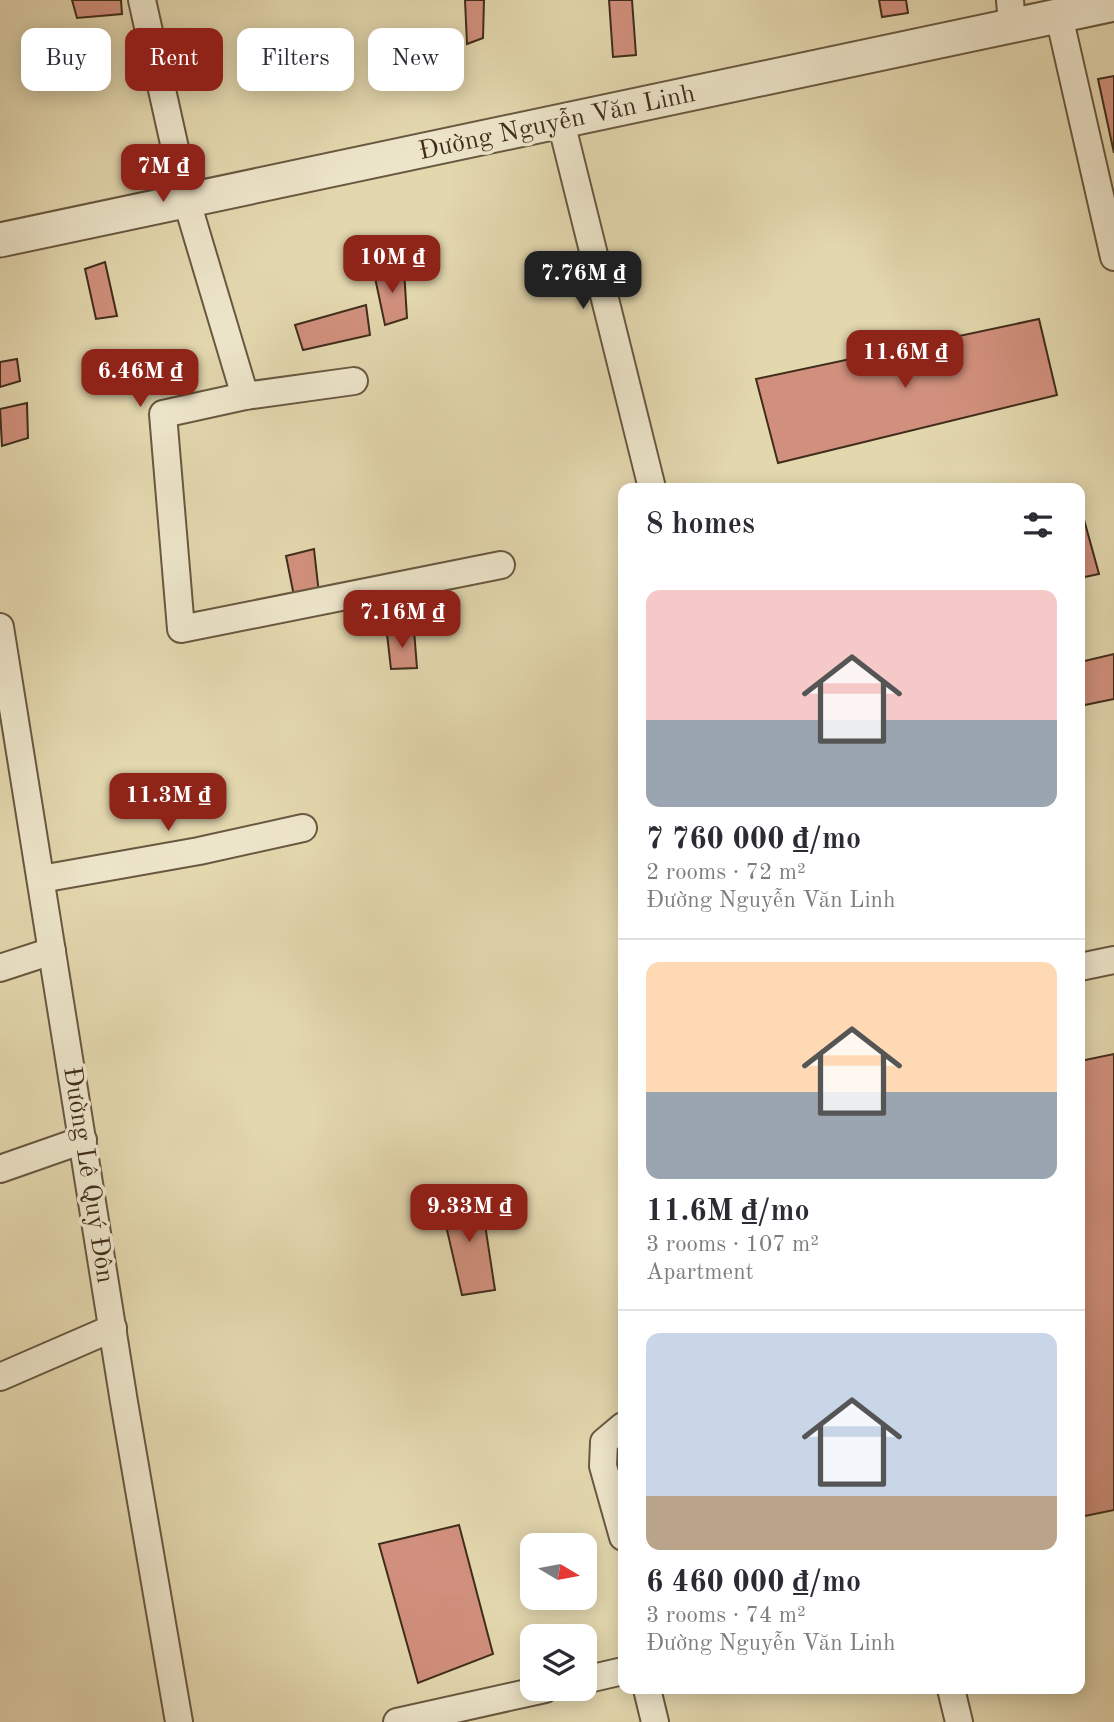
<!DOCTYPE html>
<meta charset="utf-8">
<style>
:root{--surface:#fff;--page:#f7f7f7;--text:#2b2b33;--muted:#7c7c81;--line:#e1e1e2;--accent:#8f2418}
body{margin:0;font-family:"Old Standard TT",serif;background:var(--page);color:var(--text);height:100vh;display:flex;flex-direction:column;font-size:26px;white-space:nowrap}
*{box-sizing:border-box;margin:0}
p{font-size:23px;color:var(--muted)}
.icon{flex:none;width:38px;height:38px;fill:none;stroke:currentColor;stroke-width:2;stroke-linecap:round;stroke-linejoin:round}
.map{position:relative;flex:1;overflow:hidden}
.panel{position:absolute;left:618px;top:483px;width:467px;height:1211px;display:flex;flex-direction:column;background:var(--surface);border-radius:14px;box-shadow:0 4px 18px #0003}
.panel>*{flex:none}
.top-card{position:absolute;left:21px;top:28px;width:492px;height:63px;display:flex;gap:14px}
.needle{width:46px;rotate:100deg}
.tools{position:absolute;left:520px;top:1533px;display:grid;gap:14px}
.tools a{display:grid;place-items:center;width:77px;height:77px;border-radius:14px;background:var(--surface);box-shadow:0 4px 18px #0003;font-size:35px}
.price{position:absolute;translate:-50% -60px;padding:0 16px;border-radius:14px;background:var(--accent);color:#fff;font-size:23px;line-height:46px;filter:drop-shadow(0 2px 4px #0008)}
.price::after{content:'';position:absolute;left:50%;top:42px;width:21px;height:16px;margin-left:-10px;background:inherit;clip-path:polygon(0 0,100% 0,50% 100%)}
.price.current{background:#222;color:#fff}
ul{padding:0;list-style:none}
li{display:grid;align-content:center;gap:14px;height:371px;padding:0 28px}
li+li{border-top:2px solid var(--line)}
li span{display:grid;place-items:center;height:217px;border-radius:14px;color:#555}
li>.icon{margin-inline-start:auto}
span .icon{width:126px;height:126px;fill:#fffc;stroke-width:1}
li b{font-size:30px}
h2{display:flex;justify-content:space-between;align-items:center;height:84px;padding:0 28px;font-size:30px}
.pill{padding:0 24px;border-radius:14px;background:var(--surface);box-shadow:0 4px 18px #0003;font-size:24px;line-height:63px}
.pill.current{background:var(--accent);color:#fff}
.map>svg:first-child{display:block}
.building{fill:#d1907d;stroke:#402d1b;stroke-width:2}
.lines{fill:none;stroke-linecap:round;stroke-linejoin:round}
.minor-casing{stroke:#695840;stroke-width:30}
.tertiary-casing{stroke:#695840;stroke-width:37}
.minor{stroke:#ede5ca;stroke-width:26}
.tertiary{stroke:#ede5ca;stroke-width:33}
.labels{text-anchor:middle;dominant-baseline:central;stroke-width:7;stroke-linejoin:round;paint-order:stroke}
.street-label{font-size:26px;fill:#402d1b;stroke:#ede5ca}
</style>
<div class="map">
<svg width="1114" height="1722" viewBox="0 0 1114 1722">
<rect width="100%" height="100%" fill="#e3d7ae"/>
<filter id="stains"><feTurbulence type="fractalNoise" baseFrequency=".00286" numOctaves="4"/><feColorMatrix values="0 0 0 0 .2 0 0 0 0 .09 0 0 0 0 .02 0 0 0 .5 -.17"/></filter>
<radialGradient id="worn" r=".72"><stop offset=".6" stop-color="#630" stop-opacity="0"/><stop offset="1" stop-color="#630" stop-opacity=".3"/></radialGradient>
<g class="building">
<polygon points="72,0 121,0 122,14 77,18"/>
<polygon points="465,0 484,0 483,38 467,44"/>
<polygon points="609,0 632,0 636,55 613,57"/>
<polygon points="879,0 906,0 908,13 882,17"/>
<polygon points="1114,76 1114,153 1098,79"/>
<polygon points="105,262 117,316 96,319 85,269"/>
<polygon points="404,270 407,318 385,325 374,273"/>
<polygon points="366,305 370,335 303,350 295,325"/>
<polygon points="1039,319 1057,395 778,463 756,379"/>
<polygon points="17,359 20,381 0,387 0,362"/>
<polygon points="27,403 28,438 2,446 0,409"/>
<polygon points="1080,505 1099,574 1080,578"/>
<polygon points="314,549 319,594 295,601 286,556"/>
<polygon points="414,630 417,668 391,669 387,634"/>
<polygon points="1114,654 1114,699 1080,706 1080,662"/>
<polygon points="1114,1054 1114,1510 1080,1517 1080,1061"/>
<polygon points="480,1192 495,1290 462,1295 441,1204"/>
<polygon points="459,1525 493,1654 418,1683 379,1544"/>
</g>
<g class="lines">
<g class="minor-casing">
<g id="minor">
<polyline points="142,0 187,202 245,396"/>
<polyline points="1010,0 1012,26"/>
<polyline points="1059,16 1114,257"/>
<polyline points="561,122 652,488"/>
<polyline points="354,381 245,396 163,414 181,629 501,565"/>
<polyline points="0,627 124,1402 179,1722"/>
<polyline points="41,879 199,851 303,828"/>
<polyline points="1080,967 1114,960"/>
<polyline points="0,968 52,951"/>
<polyline points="0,1169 83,1140"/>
<polyline points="0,1377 113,1328"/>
<polyline points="623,1426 604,1442 603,1466 623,1537"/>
<polyline points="584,1680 623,1671"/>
<polyline points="647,1689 655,1722"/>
<polyline points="951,1689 959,1722"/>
<polyline points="397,1722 545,1689"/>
</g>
</g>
<g class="tertiary-casing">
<polyline id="tertiary" points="0,240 1114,4"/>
</g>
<use href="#minor" class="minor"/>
<use href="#tertiary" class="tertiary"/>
</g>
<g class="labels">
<g class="street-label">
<text transform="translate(557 123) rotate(-12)">Đường Nguyễn Văn Linh</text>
<text transform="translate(88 1175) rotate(81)">Đường Lê Quý Đôn</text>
</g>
</g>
<rect width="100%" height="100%" filter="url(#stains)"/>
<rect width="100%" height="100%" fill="url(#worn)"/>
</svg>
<div class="tools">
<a><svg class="needle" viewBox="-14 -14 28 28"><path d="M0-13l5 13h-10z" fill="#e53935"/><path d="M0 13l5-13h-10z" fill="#7c7c81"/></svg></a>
<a><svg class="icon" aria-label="layers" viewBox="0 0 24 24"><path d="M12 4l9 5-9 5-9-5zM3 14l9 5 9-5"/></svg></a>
</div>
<b class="price" style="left:163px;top:204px">7M ₫</b>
<b class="price" style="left:392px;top:295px">10M ₫</b>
<b class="price current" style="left:583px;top:311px">7.76M ₫</b>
<b class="price" style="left:905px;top:390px">11.6M ₫</b>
<b class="price" style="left:140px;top:409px">6.46M ₫</b>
<b class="price" style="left:402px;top:650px">7.16M ₫</b>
<b class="price" style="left:168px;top:833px">11.3M ₫</b>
<b class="price" style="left:469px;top:1244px">9.33M ₫</b>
<div class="top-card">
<a class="pill">Buy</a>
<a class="pill current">Rent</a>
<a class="pill">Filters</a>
<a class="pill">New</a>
</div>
<section class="panel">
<h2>8 homes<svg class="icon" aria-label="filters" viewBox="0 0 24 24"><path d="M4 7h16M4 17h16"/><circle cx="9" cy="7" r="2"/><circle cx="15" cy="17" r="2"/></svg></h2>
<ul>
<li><span style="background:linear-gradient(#f6c9c9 60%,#9aa5b1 0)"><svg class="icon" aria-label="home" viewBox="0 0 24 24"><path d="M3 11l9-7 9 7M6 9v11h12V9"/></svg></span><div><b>7 760 000 ₫/mo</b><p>2 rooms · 72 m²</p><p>Đường Nguyễn Văn Linh</p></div></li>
<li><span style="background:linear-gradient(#ffd9b3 60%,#9aa5b1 0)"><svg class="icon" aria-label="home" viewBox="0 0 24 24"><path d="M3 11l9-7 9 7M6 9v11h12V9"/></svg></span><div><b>11.6M ₫/mo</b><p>3 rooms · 107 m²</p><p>Apartment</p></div></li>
<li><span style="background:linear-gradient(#c9d6e8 75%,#b9a48a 0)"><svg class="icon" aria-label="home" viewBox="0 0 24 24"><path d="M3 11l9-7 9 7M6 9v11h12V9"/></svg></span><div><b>6 460 000 ₫/mo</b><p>3 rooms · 74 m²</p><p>Đường Nguyễn Văn Linh</p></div></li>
</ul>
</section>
</div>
